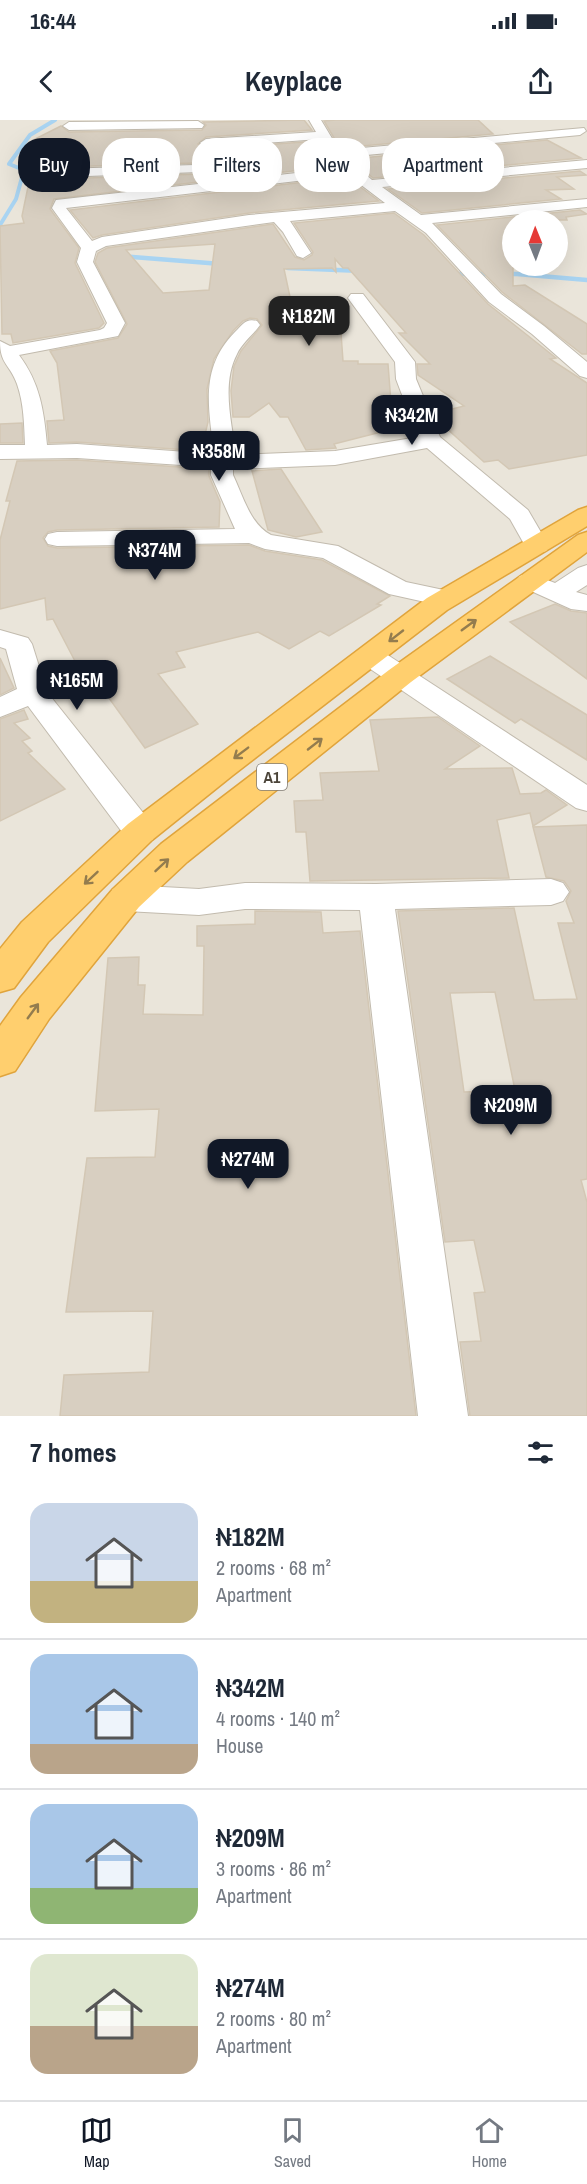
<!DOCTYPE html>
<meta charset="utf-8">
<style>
:root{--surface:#fff;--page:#f6f6f7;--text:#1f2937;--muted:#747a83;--line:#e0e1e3;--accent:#111827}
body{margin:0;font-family:"Archivo Narrow",sans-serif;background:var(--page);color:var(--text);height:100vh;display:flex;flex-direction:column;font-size:22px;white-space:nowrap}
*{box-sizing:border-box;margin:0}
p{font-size:20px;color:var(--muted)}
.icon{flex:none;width:33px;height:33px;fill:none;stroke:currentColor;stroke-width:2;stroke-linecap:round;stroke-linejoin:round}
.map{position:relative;height:1296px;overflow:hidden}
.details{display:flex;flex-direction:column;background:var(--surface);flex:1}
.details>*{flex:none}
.hud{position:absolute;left:18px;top:18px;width:552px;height:54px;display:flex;gap:12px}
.needle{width:39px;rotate:359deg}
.controls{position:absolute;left:502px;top:90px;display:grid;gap:12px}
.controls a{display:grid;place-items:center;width:66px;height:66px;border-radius:50%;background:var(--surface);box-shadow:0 6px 24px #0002;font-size:30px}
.price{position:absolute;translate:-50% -51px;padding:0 14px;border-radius:12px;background:var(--accent);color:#fff;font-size:20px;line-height:39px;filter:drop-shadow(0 2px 3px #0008)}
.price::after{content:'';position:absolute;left:50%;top:36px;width:18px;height:14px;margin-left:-9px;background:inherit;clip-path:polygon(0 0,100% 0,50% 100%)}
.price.selected{background:#222;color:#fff}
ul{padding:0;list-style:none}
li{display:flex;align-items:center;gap:18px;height:150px;padding:0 30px}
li+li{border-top:2px solid var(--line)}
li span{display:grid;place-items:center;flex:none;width:168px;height:120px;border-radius:18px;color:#555}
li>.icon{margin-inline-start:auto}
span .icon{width:72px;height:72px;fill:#fffc;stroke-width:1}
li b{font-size:26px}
h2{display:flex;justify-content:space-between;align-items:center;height:72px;padding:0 30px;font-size:26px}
.pill{padding:0 21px;border-radius:24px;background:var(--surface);box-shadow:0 6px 24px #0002;font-size:21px;line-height:54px}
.pill.selected{background:var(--accent);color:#fff}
.status{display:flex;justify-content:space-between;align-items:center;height:42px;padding:0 30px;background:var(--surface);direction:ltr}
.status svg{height:16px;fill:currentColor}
header{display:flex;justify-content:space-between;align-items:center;height:78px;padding:0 30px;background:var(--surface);font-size:27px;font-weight:800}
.dock{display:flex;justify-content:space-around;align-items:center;height:84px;border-top:2px solid var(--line);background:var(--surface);font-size:16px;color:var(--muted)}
.dock a{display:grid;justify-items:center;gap:3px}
.dock .selected{color:var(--accent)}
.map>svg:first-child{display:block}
.residential{fill:#eae5da;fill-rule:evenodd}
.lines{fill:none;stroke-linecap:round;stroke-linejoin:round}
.stream-far1{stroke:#a9d4f2;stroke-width:4}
.stream{stroke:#a9d4f2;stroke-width:4.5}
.building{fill:#d8cfc1;stroke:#d3c7b4;stroke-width:1.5;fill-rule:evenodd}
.minor-casing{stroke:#c2bbae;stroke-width:2}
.highway-casing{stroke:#e0a43c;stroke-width:3}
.minor{fill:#fff;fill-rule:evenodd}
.highway{fill:#ffcf6e;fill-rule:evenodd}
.oneway{stroke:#937c4e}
.labels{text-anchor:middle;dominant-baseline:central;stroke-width:5;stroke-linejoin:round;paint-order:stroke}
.shield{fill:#fff;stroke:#817c74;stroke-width:1.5}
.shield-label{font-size:16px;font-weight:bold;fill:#4b4439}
</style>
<div class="status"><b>16:44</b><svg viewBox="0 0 49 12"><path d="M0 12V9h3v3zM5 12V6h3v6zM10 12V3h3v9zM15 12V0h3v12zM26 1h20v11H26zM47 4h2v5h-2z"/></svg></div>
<header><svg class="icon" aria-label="back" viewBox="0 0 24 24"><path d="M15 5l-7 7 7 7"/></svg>Keyplace<svg class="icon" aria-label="share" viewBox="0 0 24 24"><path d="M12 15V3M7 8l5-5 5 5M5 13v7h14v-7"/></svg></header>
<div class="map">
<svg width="587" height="1296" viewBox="0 0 587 1296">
<rect width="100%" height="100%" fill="#f6f3ec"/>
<path class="residential" d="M0 0H587V1296H0ZM513 100H558V146H513Z"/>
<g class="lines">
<polyline class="stream-far1" points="0,105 16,79 24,50 9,44 30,15 55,0"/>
<g class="stream">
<polyline points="120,136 221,144"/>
<polyline points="288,148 362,151"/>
<polyline points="450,154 517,154 587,160"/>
</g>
</g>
<g class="building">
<path d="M304 0 312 10 206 17 198 24 206 29 319 21 328 38 336 46 54 79 50 89 79 128 75 143 104 203 99 208 13 223 11 214H2L0 106 24 103 22 96 34 38H26L35 19 61 6 69 12 202 10 206 5 203 2ZM195 43 204 48 200 54 59 59 50 54 59 47Z"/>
<polygon points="336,0 478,0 493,14 340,28 324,1"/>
<polygon points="547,20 581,38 373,58 351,39"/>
<polygon points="580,51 586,55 557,57 574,69 546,70 561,79 422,93 388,69"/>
<polygon points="347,57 379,81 249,93 102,115 93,118 70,90"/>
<polygon points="580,90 587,94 566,97 567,100 513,100 513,166 525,165 587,204 587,234 582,234 502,172 437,105"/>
<path d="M394 93 424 115 488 184 556 238 550 239 587 263V335L509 349 498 340 484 342 435 298 433 294 464 286 418 255 417 244H430L399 213H406L348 148H343L335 139 336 152 332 148 284 149 293 191H301L305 201H310V213H341L343 241H358V244H388L393 309 334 324 336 328 306 330 288 297H280L269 283 249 297H233L231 271 234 246 241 231 262 205 257 199 250 198 243 201 233 211 214 239 207 269 208 302 201 331 77 322 49 323 47 301 64 300 57 243 50 231 118 218 127 204 95 142 98 133 107 128 273 104 295 137 304 140 312 135 313 132 294 103ZM215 124 209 170 163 173 126 130Z"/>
<polygon points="22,303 23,323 0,323 0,304"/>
<polygon points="77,340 209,349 209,356 220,382 219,407 57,410 48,412 43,418 48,426 57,428 249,425 265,431 322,440 390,476 377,484 381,485 329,516 320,511 289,529 258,512 176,532 185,547 158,554 198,604 145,628 101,567 94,569 81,544 77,545 53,499 47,500 45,478 0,489 0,420 10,381 6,381 17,341"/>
<polygon points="281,349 322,412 296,417 268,410 252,351"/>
<polygon points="555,484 571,491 587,493 587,559 510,502"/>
<polygon points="490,536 587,595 587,640 521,599 515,603 447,559"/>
<polygon points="0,538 14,568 0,575"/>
<polygon points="24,590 28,599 14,603 30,618 22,621 32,631 28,633 65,669 0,701 0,599"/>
<polygon points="438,597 480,626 445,649 512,648 520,674 541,673 546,670 567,685 533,706 530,693 497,700 509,758 310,761 306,712 296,712 294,681 323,680 320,653 379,651 370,600"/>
<path d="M587 705V1059L581 1060 587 1082V1296H470L460 1222 481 1221 474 1173 485 1172 474 1120 445 1122 398 791 514 788 534 880 577 879 558 803H574L566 781 571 771 564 761 546 757 533 707ZM495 872 515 970 464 972 450 873Z"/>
<polygon points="255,791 321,792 323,813 360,811 416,1296 60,1296 64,1255 149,1252 153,1191 66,1192 87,1038 155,1037 159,989 95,991 108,838 139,837 138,865 145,865 143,894 203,895 204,826 197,826 197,806 255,804"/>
</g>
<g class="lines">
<g class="minor-casing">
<g id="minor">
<path d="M309 0H321L339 30 584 8 586 11 580 15 345 37 372 60 587 40V48L382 67 421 95 587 79V87L432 103 501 174 544 206 587 242V258L580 256 532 214 489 182 426 113 395 91 290 101 311 133 303 138 297 136 283 112 274 102 106 126 96 131 93 142 125 203 118 216 19 235C40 263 44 291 47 325L77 324 214 334C209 287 199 249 235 212 243 204 246 198 257 201L260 205C253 215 242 223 237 234 221 264 232 304 236 335L335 331 418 317 396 259 395 242 348 178 351 174H363L415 242 416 259 440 317 528 390 549 426 546 431 537 433 528 431 510 399 427 328 335 345 233 349V355C243 376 250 404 271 415L338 426 406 462 453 472 457 478C449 490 441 493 428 490L424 484 425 482 389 474 323 438 265 429 249 423 57 426 48 424 45 419 48 414 57 412 235 409 211 355V347L77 338 0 339V325H25C24 304 24 284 17 264 10 244 0 245 0 221L10 226 100 210 104 208 107 203 77 142 81 128 52 88 56 80 341 48 330 37 320 19 206 27 200 23 206 19 316 12ZM348 55 385 83 249 95 102 117 92 121 66 88Z"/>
<polygon points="198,1 204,5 202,8 69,10 63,6 69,2"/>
<polygon points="195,45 200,46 202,49 200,52 59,57 52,53 59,49"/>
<polygon points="587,445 587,465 576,472 587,475 587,491 571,489 520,466 516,461 520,456 529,453 555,463 578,448"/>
<polygon points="0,510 28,518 32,524 47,572 152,704 157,712 152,720 140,723 128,720 28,586 0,597 0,577 17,569 6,529 0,527"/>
<polygon points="370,528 380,530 587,665 587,691 576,688 360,542 356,536 360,530"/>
<polygon points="551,759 563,763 569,772 563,781 551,785 395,789 468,1296 418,1296 360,790 245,789 199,795 126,791 113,787 108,778 113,769 126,765 199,769 245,763 376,764"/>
</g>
</g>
<g class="highway-casing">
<g id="highway">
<polygon points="587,387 587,406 447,490 233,655 152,720 48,822 14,868 0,872 0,829 22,802 128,704 427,478 578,390"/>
<polygon points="587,412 587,432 411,562 187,742 139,787 49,899 15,951 0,956 0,906 21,877 113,769 161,724 389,550 578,415"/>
</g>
</g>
<use href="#minor" class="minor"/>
<use href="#highway" class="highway"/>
</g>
<defs><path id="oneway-shaft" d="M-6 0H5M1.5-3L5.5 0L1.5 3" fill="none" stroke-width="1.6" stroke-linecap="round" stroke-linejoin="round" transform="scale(1.5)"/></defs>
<g class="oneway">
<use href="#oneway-shaft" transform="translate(469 505) rotate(-36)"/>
<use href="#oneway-shaft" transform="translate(396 516) rotate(142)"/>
<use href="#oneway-shaft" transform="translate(315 624) rotate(-38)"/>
<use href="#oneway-shaft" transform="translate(241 633) rotate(143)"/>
<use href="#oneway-shaft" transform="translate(162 745) rotate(-43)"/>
<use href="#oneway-shaft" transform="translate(91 758) rotate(137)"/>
<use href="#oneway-shaft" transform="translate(33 891) rotate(-54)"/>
</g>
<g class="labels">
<rect class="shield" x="257" y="644" width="30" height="26" rx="4.5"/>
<g class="shield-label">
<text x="272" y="657">A1</text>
</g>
</g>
</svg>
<div class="controls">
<a><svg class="needle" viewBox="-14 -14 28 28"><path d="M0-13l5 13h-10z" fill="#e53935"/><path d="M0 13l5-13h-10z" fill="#747a83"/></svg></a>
</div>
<b class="price selected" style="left:309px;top:227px">₦182M</b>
<b class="price" style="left:412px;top:326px">₦342M</b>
<b class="price" style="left:219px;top:362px">₦358M</b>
<b class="price" style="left:155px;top:461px">₦374M</b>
<b class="price" style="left:77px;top:591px">₦165M</b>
<b class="price" style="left:511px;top:1016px">₦209M</b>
<b class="price" style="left:248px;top:1070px">₦274M</b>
<div class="hud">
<a class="pill selected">Buy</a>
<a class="pill">Rent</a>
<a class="pill">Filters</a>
<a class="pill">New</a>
<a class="pill">Apartment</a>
</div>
</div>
<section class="details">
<h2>7 homes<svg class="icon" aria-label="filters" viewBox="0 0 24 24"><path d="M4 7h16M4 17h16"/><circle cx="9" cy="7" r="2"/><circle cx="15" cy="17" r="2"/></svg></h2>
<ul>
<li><span style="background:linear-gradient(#c9d6e8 65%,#c2b280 0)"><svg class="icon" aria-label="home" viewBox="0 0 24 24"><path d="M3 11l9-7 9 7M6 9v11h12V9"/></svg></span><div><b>₦182M</b><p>2 rooms · 68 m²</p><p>Apartment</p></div></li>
<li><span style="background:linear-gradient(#a9c7e8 75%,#b9a48a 0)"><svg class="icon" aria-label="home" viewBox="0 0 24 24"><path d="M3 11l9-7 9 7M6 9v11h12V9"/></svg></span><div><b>₦342M</b><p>4 rooms · 140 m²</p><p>House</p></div></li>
<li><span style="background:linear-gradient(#a9c7e8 70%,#8fb573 0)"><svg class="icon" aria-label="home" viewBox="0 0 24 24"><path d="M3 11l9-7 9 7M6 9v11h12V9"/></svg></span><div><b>₦209M</b><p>3 rooms · 86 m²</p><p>Apartment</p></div></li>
<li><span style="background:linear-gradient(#dfe7d0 60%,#b9a48a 0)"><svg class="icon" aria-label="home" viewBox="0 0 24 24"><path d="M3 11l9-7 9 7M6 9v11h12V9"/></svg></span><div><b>₦274M</b><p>2 rooms · 80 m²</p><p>Apartment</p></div></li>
</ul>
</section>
<nav class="dock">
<a class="selected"><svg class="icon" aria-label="map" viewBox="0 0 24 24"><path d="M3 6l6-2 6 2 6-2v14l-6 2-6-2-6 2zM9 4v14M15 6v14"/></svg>Map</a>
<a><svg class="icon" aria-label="saved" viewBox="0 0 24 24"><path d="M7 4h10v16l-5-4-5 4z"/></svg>Saved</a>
<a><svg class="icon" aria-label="home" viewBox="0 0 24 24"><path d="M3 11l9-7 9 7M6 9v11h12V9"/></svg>Home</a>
</nav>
